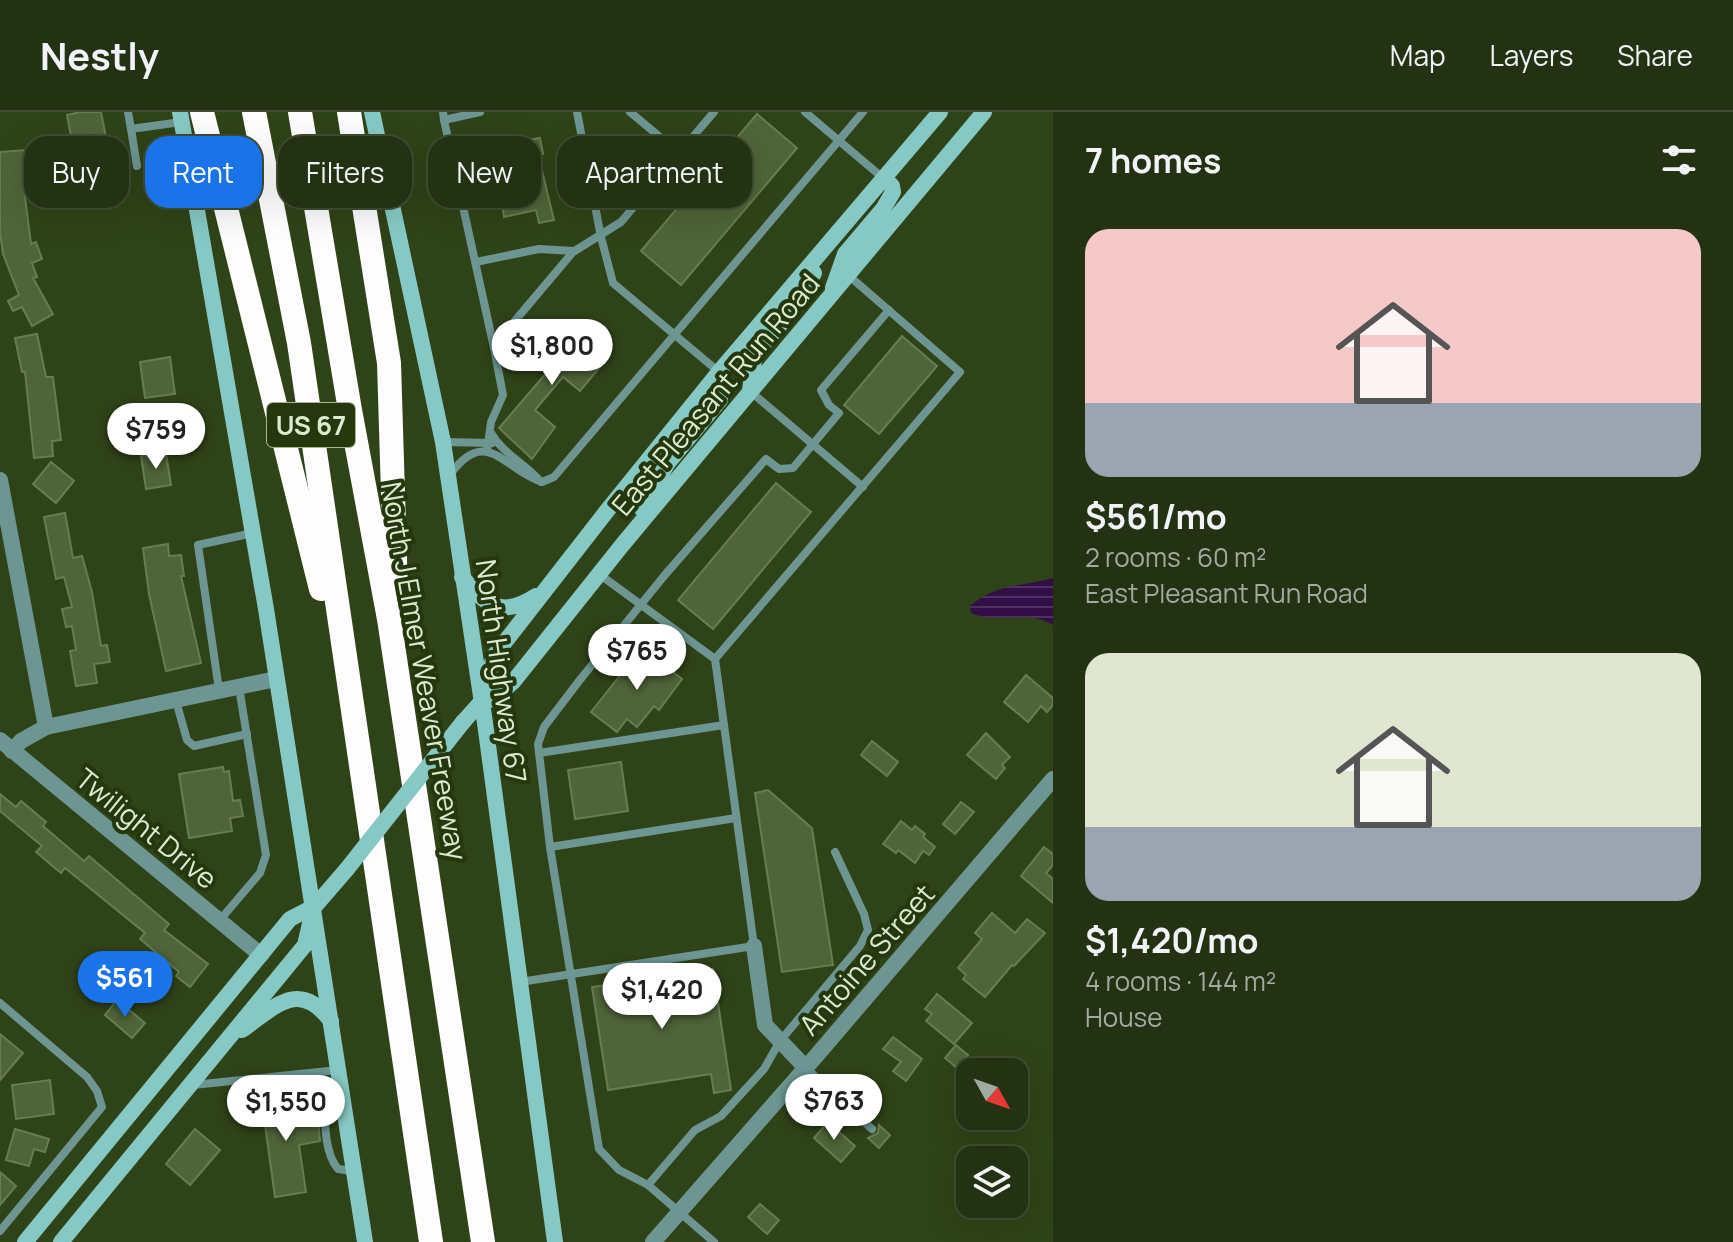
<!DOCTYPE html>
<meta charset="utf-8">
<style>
:root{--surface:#233212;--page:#2b3a1b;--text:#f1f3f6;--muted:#a3aa9f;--line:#404d32;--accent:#1a73e8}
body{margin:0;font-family:Manrope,sans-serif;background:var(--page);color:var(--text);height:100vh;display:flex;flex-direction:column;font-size:30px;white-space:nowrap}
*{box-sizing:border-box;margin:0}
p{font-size:26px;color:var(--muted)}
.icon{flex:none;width:44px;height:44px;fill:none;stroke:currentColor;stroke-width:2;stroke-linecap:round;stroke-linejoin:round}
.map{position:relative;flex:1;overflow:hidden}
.side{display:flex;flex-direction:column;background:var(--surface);width:680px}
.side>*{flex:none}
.banner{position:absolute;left:24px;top:24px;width:760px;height:72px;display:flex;gap:16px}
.needle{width:52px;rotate:130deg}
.buttons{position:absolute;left:956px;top:946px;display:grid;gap:16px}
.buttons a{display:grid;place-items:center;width:72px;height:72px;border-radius:16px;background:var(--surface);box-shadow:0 8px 32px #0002,0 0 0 2px var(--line);font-size:40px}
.price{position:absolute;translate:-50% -68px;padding:0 18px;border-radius:28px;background:#fff;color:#222;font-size:26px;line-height:52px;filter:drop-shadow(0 2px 4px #0008)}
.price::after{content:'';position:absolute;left:50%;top:48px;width:24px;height:18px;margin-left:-12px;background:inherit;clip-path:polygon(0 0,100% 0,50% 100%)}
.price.selected{background:var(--accent);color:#fff}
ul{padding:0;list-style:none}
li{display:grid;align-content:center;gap:16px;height:424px;padding:0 32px}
li span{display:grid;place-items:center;height:248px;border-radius:24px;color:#555}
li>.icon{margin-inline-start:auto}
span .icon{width:144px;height:144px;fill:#fffc;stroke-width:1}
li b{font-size:34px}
h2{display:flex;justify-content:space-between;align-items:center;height:96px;padding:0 32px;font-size:34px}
.pill{padding:0 28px;border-radius:24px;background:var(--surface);box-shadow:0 8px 32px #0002,0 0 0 2px var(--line);font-size:28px;line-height:72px}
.pill.selected{background:var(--accent);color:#fff}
header{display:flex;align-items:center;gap:48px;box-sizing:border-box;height:112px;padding:0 40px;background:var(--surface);border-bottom:2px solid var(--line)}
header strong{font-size:38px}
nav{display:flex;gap:44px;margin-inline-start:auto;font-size:28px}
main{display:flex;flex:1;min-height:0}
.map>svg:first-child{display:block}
.water{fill:url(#water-rules)}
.building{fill:#4f6439;stroke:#677d51;stroke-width:2}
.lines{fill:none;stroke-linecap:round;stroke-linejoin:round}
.lane{stroke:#6d9693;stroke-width:8}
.street{stroke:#6d9693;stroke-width:16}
.secondary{stroke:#86c9c4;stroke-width:16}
.highway{stroke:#fdfdfd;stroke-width:24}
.secondary-bridge{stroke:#86c9c4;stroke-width:16}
.labels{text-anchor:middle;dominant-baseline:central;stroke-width:8;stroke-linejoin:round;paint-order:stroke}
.shield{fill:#25380d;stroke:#a6b597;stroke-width:2}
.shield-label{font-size:26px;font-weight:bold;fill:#ddead2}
.street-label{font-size:28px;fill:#ddead2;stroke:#25380d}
</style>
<header>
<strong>Nestly</strong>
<nav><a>Map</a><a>Layers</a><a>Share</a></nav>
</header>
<main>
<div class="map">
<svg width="1053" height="1130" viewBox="0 0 1053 1130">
<defs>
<pattern id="water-rules" width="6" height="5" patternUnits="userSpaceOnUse" patternTransform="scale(2)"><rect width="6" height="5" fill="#310e45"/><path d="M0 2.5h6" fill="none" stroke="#4e315f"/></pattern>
</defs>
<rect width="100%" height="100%" fill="#2f4318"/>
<path class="water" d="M1053 466V513C1027 497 998 513 971 501L970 494C997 471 1021 475 1053 466Z"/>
<g class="building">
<polygon points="80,0 101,0 112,56 78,62 67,3"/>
<polygon points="757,2 797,36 681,173 641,139"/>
<polygon points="540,26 543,42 538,42 554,108 539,111 536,98 504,105 499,73 495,73 489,46 486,43 496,27 505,32"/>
<polygon points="26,38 29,70 23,70 31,132 36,130 42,147 32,151 37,165 33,166 53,202 32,214 22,195 13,199 8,189 19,183 3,142 0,120 0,40"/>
<polygon points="563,213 575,223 578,220 597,236 594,240 605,249 580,279 563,265 535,298 555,315 532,347 499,316 548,259 535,247"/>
<polygon points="37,222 46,265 53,265 61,328 52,329 53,344 34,346 25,260 22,260 15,226"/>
<polygon points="902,224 937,254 879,322 844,293"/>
<polygon points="170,245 175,282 145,286 140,250"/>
<polygon points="166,341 171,373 146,377 141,344"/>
<polygon points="51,350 74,369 56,391 33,372"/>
<polygon points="776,371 811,400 713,517 678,488"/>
<polygon points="65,401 73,446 82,444 92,480 101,534 107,533 110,550 94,552 97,571 76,574 70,539 76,538 72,514 66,515 62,497 72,495 64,465 56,467 44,405"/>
<polygon points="168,432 169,444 181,443 184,464 181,464 201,551 166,559 149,482 143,436"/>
<polygon points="642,536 682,567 659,598 654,594 637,615 627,607 617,620 591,600"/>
<polygon points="1026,563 1053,586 1053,593 1047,600 1041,594 1028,610 1004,590"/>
<polygon points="986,621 1010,645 1002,653 1005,656 996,667 967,643"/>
<polygon points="872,629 898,650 887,664 861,643"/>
<polygon points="621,650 628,699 575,707 568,658"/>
<polygon points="223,655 224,660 229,659 233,689 240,688 243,704 230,706 232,719 189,726 179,662"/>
<polygon points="768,678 812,716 833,853 782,860 755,681"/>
<polygon points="0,682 16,695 21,689 46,710 43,714 84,749 89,744 169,812 164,818 208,852 190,875 176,864 179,860 140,827 145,821 65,756 61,761 36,740 42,734 0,699"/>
<polygon points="961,690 974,700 955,722 943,712"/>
<polygon points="901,709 912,718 915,714 925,722 923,725 935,735 929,743 923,739 915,751 898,738 896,741 883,732"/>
<polygon points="1044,735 1053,742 1053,753 1046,761 1053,767 1053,791 1021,764"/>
<polygon points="992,801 1015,821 1027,807 1045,821 1014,854 1012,853 985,885 963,867 966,863 958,856 982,827 975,821"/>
<polygon points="138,854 150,864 140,876 128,866"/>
<polygon points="713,857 731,978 714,981 711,962 608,978 592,875"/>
<polygon points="937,882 972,911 954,932 926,909 932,902 925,897"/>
<polygon points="117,888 145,911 132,926 105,903"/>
<polygon points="0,922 23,941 0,968"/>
<polygon points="893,925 922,947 906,969 893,959 901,950 883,937"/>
<polygon points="956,933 968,943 957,956 945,946"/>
<polygon points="50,968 54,1002 16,1007 12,973"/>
<polygon points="291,980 296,1013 318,1009 320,1029 299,1033 306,1080 275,1085 261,984"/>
<polygon points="828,1010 855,1034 841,1050 814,1026"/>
<polygon points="879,1013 890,1023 879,1036 868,1026 878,1021"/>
<polygon points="15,1017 49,1027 45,1040 34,1037 29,1054 6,1048"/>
<polygon points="195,1017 220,1038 190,1073 166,1052"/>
<polygon points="0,1060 16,1074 0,1093"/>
<polygon points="760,1092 779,1108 767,1122 748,1105"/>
</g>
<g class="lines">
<g class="lane">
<polyline points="128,0 131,17"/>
<polyline points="443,0 444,8 480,0"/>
<polyline points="577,0 601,125 613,171 719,260"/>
<polyline points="630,0 679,41"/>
<polyline points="805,0 883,66"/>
<polyline points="444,8 494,236"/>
<polyline points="137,54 131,17 181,10"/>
<polyline points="476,150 539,137 574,139"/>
<polyline points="751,280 863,375"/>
<path d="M491 321C503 342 526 352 541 370"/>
<polyline points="443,330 492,331"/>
<polyline points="487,339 491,310 503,283 494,236 497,230 573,140 621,110 714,0"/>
<path d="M449 364C486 312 503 357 542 370L554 365 863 0"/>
<polyline points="715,547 960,260 848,163"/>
<polyline points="219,578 198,433 253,421"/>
<polyline points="176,589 187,628 194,634 247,622"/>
<polyline points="539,641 724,613"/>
<polyline points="550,735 736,706"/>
<polyline points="219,809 260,761 266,743 239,575"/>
<polyline points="520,870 754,834 715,547 599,462"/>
<polyline points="0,891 87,965 97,979 102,995 0,1119"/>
<polyline points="806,956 872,1017"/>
<polyline points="193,973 338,958"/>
<path d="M343 986 327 995C323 1012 326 1043 338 1057L353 1059"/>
<polyline points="648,1073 695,1018 721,1004 764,957 780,929 860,834 868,818 864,802 835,740"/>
<polyline points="714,1130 648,1073 619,1058 599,1037 550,735 538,632 544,615 579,569 664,464 766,347 779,357 793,356 839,301 829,293 821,278 889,198"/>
</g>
<g class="street">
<polyline points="0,368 46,615"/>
<polyline points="0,628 261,843"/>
<polyline points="12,639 21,629 46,615 276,567"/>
<polyline points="754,834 765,913 806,956"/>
<polyline points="653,1130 817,943 1053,667"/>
</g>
<g class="secondary">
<polyline points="180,0 266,497 365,1130"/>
<polyline points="372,0 443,330 485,611 555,1130"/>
<polyline points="833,176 845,142 883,97 893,80 892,74 884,66"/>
<polyline points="750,278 755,242 793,197 814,161"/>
<polyline points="642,397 667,352 720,288 719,260"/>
<path d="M462 465C486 493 501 507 536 484"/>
<polyline points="481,590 493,587 513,570 623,432 984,0"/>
<polyline points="463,610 481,590 494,544 606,400 719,260 940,0"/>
<path d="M242 918C276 894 299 867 331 909"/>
<polyline points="25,1130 290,807 315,794 347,757"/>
<polyline points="61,1130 305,833 312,803"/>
</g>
<g class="highway">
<polyline points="202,0 321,477"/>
<polyline points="254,0 299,231 431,1130"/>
<polyline points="300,0 350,298 389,507 483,1130"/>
<polyline points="349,0 389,251 396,480"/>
</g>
<polyline class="secondary-bridge" points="347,757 463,610"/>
</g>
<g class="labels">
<rect class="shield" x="267" y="291" width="88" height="44" rx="6"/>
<g class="shield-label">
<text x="311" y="313">US 67</text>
</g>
<g class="street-label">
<text transform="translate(715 282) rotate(-50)">East Pleasant Run Road</text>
<text transform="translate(425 559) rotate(80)">North J Elmer Weaver Freeway</text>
<text transform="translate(502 559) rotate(82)">North Highway 67</text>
<text transform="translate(147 716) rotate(39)">Twilight Drive</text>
<text transform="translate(866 847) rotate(-49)">Antoine Street</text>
</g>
</g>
</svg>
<div class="buttons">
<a><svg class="needle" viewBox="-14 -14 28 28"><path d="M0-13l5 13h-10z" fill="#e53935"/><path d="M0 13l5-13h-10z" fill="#a3aa9f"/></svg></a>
<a><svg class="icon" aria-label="layers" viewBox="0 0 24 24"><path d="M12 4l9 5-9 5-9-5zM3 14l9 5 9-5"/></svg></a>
</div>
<b class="price" style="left:552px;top:275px">$1,800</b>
<b class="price" style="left:156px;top:359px">$759</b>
<b class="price" style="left:637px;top:580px">$765</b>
<b class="price selected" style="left:125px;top:907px">$561</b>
<b class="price" style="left:662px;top:919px">$1,420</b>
<b class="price" style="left:834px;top:1030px">$763</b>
<b class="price" style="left:286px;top:1031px">$1,550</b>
<div class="banner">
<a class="pill">Buy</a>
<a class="pill selected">Rent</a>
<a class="pill">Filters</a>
<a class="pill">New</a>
<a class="pill">Apartment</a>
</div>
</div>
<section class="side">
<h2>7 homes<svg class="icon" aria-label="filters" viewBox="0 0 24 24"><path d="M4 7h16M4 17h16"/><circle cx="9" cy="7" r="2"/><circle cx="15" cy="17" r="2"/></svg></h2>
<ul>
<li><span style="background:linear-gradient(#f6c9c9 70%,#9aa5b1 0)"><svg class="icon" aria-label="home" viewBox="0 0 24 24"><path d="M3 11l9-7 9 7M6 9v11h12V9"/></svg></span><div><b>$561/mo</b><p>2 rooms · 60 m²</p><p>East Pleasant Run Road</p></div></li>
<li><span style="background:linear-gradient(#dfe7d0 70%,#9aa5b1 0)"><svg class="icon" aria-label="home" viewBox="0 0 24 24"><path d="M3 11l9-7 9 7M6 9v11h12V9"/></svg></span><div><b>$1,420/mo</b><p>4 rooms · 144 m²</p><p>House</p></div></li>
</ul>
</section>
</main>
